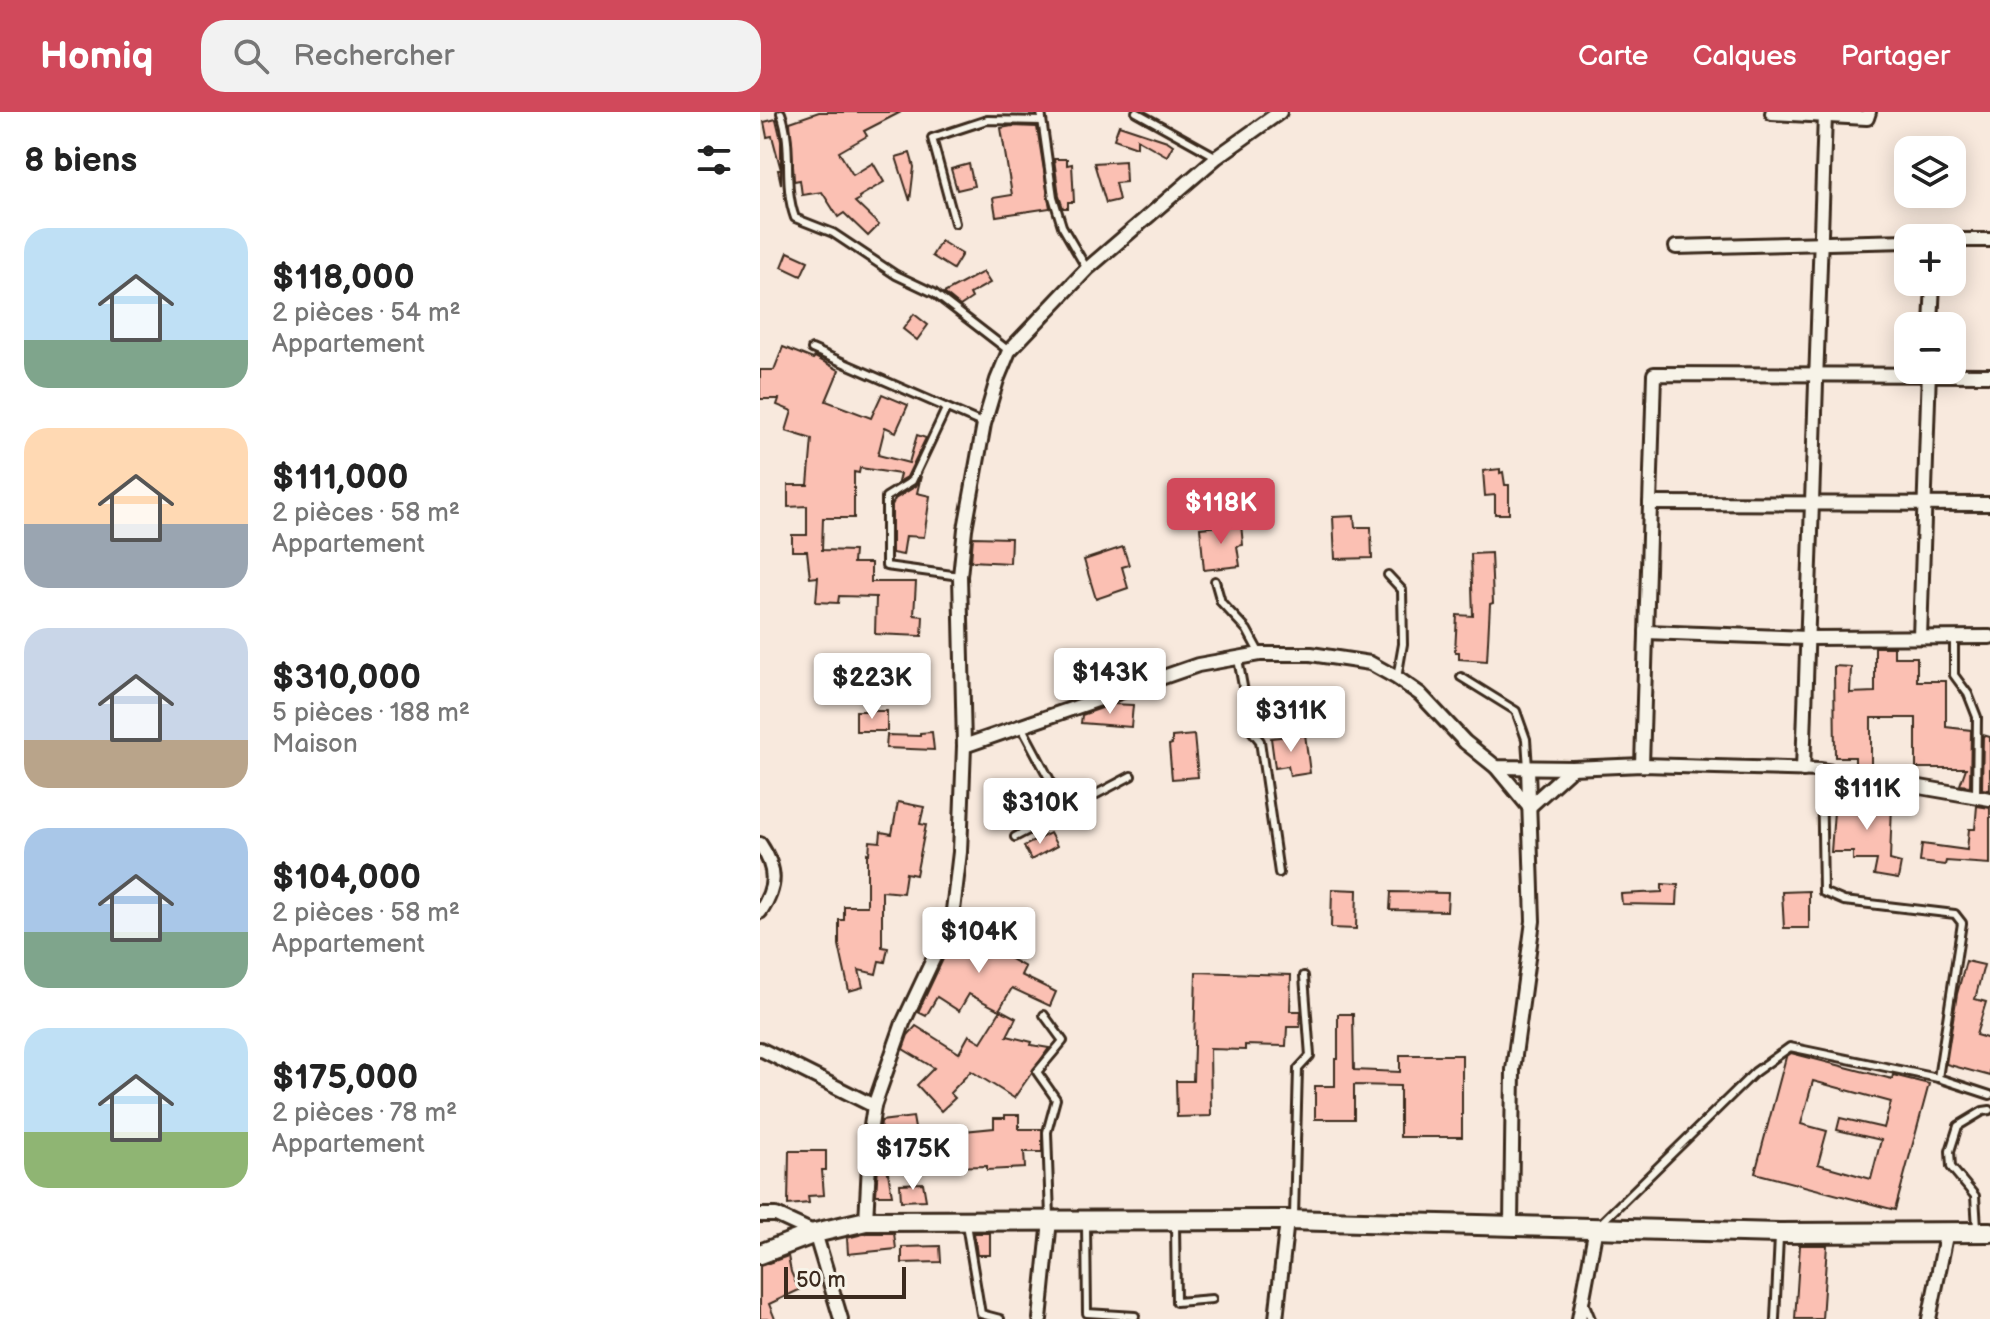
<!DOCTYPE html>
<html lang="fr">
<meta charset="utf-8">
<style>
:root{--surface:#fff;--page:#f2f2f2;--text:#222;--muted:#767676;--accent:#d1495b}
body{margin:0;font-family:"Balsamiq Sans",sans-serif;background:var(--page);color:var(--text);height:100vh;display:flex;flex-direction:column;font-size:30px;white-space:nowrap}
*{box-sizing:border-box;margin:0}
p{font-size:26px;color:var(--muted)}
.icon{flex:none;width:44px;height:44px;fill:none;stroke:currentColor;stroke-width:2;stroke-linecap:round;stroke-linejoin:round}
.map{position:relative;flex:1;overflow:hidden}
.drawer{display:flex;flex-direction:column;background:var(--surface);width:760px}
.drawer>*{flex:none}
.buttons{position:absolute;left:1134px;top:24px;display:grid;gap:16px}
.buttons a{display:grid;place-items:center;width:72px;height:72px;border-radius:16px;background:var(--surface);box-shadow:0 4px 20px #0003;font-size:40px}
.scale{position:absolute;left:24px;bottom:20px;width:122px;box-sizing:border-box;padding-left:8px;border:4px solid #3b2a1e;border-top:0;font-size:22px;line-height:28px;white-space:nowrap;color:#3b2a1e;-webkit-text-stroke:6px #f7f3e8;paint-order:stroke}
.price{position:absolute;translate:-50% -68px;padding:0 18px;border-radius:8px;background:#fff;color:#222;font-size:26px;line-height:52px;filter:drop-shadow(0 2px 4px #0008)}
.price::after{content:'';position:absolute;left:50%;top:48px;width:24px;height:18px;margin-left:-12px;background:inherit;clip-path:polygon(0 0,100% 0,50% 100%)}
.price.active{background:var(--accent);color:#fff}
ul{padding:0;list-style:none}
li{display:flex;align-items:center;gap:24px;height:200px;padding:0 24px}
li span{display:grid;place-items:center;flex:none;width:224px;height:160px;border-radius:24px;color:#555}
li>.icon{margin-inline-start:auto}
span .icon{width:96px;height:96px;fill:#fffc;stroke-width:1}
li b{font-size:34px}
h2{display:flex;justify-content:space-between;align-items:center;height:96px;padding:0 24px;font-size:34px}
header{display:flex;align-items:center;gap:48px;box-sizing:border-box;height:112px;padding:0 40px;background:var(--accent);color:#fff}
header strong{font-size:38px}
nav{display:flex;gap:44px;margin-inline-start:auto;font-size:28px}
.search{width:560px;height:72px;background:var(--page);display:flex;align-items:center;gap:20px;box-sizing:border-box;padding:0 28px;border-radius:24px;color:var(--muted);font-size:30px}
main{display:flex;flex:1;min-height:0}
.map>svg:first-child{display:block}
.building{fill:#fbc0b3;stroke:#3b2a1e;stroke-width:2;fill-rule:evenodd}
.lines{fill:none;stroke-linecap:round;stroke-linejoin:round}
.lane-casing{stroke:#3b2a1e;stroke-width:12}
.street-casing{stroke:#3b2a1e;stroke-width:18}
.secondary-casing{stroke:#3b2a1e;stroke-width:24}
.lane{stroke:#f7f3e8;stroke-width:6}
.street{stroke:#f7f3e8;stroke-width:12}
.secondary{stroke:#f7f3e8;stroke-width:18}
</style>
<header>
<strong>Homiq</strong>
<div class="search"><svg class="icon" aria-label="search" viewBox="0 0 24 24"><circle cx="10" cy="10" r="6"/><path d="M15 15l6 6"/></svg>Rechercher</div>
<nav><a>Carte</a><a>Calques</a><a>Partager</a></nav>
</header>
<main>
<section class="drawer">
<h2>8 biens<svg class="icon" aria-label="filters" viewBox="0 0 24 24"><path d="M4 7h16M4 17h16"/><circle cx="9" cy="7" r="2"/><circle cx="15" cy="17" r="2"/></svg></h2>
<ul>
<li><span style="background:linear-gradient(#bfe0f5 70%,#7fa58c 0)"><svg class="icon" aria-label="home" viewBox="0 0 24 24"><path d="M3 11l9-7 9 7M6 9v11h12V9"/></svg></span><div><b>$118,000</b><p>2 pièces · 54 m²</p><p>Appartement</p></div></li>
<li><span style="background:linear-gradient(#ffd9b3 60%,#9aa5b1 0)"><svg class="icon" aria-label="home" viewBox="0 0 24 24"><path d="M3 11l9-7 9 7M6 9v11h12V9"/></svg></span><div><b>$111,000</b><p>2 pièces · 58 m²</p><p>Appartement</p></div></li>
<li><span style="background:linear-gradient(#c9d6e8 70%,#b9a48a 0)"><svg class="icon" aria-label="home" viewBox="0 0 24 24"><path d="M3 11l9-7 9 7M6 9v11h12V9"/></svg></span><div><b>$310,000</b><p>5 pièces · 188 m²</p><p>Maison</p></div></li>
<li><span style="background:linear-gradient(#a9c7e8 65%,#7fa58c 0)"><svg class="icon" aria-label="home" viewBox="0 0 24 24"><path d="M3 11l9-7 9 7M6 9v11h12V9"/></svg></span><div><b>$104,000</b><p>2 pièces · 58 m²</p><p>Appartement</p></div></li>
<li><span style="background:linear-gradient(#bfe0f5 65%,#8fb573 0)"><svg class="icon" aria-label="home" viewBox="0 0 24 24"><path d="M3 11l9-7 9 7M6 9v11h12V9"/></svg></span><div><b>$175,000</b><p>2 pièces · 78 m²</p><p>Appartement</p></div></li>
</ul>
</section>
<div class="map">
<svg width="1230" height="1207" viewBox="0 0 1230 1207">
<rect width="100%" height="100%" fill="#f8e9dd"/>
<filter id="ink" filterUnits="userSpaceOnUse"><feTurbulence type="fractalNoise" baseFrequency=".0125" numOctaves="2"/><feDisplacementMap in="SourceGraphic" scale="16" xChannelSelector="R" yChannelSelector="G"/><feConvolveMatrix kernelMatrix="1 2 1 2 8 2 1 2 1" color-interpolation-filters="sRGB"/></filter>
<g filter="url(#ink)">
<g class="building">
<polygon points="59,0 141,0 104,19 107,24 79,40 93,63 113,51 124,70 99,85 100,87 95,90 119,113 108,124 84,101 78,105 62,80 42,83 40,68 34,69 30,10"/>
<polygon points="16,7 21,28 21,72 18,58 21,58 12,24 7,25 4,10"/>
<polygon points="359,13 407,29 413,33 407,44 377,27 377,35 354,27"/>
<polygon points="252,14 277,15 290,96 236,104 233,86 252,83 241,16"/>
<polygon points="150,41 154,55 150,89 136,45"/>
<polygon points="294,47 307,47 307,53 312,52 314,90 308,90 308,96 303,96 299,84"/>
<polygon points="365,49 366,70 355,71 359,88 346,91 334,51"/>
<polygon points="209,52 214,74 197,78 191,57"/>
<polygon points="181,129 202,142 193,157 172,144"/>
<polygon points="28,140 48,149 41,164 22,155"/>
<polygon points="223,160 230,171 210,182 212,186 200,194 184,181"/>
<polygon points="154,202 168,213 157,228 143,217"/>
<polygon points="23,235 53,247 55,245 79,258 66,289 111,306 122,282 148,293 136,320 125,315 118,343 149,351 157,323 166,326 147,365 138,370 140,362 100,356 99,361 94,360 94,406 63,406 62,438 94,439 93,451 111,451 111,470 156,470 154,503 163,504 162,524 115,522 116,485 79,484 78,491 56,490 58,465 50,466 47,439 32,439 32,423 47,423 47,394 28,395 28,373 48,373 52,327 26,319 32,299 17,293 19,287 0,287 0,258 14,258"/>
<polygon points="740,357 740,361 743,360 745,373 749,373 749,402 735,402 735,383 725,384 723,359"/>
<polygon points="161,364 157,381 170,384 164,425 146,424 143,443 132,441 132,393 135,387 156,374"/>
<polygon points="594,404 595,415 611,415 612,446 575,447 573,405"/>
<polygon points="481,412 483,433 477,434 480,454 444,458 440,416"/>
<polygon points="213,425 251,426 250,451 211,449"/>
<polygon points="363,435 369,453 362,455 368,476 336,487 324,448"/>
<polygon points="731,441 733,491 730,492 727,549 699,547 699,540 695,540 697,503 713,504 711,442"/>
<polygon points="1115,535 1134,535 1134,545 1157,545 1157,569 1186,569 1186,615 1211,618 1210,674 1200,673 1206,656 1156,656 1156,606 1111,606 1111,657 1095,655 1095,645 1075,645 1074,554 1091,555 1090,581 1115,580"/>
<polygon points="353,592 373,593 371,615 321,611 322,603"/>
<rect x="96" y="599" width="31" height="20"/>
<polygon points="172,620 174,638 126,636 127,623 160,624 160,621"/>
<polygon points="545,622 550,661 530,664 528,654 515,656 511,626"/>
<polygon points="434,623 438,665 412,667 409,633 412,632 412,625"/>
<polygon points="1223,623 1230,625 1230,678 1222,677"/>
<polygon points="1094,673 1120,677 1120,692 1132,692 1130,748 1141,751 1138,767 1114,763 1117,748 1093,748 1093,740 1071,740 1074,699 1093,700"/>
<polygon points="138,690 164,695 160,712 166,713 156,763 146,761 143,781 122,779 122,835 128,836 125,850 119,849 116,862 99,858 103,875 89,879 79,833 79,808 84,808 84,794 107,794 107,741 109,742 110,729 120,730 121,720 132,722"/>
<polygon points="1217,694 1230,696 1230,752 1186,749 1185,753 1160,750 1162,732 1207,738 1209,717 1215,717"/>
<polygon points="290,721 297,734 271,748 264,734"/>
<polygon points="902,772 918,773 917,793 862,792 861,782 902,780"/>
<polygon points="572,777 597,778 596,817 571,816"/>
<polygon points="1049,779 1049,816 1024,816 1022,780"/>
<polygon points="631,780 688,781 687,799 630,798"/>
<polygon points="199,813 241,834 238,840 265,855 261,863 296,880 290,894 252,876 239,898 209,882 199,899 177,885 166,904 158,900"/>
<polygon points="1206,849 1224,853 1215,887 1226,890 1216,923 1230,927 1230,964 1186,952 1197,882"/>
<polygon points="436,860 531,863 530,899 541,899 540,915 527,915 526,934 485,933 485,938 450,937 451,1004 417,1005 416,969 433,969"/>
<polygon points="241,898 256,906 247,924 272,930 271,933 289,936 254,986 211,959 190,981 195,986 181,999 157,973 174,956 143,937 148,923 156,914 199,941 209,923 221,930"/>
<polygon points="578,902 593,902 594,958 640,960 640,943 702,943 702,1025 640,1025 640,974 594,973 594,1007 555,1007 555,974 575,974 575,947 578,947"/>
<path d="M1031 941 1132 967 1133 963 1169 972 1135 1098 995 1061 1026 945ZM1053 969 1131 990 1124 1016 1080 1006 1077 1018 1121 1028 1111 1067 1058 1052 1067 1019 1041 1012Z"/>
<polygon points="245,1003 259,1003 259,1017 282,1017 282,1040 264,1040 265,1056 227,1058 227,1054 182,1055 181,1036 195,1036 194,1020 234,1016 234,1006 245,1006"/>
<polygon points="153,1005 156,1022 144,1030 144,1044 125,1044 132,1083 116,1083 121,1009"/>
<polygon points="29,1039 66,1039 66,1058 62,1058 64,1083 48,1084 49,1091 28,1093"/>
<polygon points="163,1071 166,1088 141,1089 140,1072"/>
<polygon points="107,1121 134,1121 136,1137 88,1142 87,1126"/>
<polygon points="214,1121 230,1121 230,1143 217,1143"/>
<polygon points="1040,1133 1067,1133 1062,1207 1035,1207"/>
<polygon points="180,1134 181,1150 142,1151 142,1135"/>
<polygon points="28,1144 31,1160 39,1178 9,1192 15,1207 0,1207 0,1154"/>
</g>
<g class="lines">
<g class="lane-casing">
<g id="lane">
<polyline points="281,0 293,85 302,114 327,157"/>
<polyline points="376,0 457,45"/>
<path d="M21 1C34 37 22 70 35 106L73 121 136 163 174 181 249 239"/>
<polyline points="195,111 172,26 227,8 282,9"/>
<polyline points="52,237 224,312"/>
<polyline points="186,297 152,369 126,385 126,454 200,464"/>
<polyline points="628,463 642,478 643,532 637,566"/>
<polyline points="455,469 461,490 487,518 500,542"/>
<polyline points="1194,527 1194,563 1208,582 1217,605 1216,685"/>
<polyline points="478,547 491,618 500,629 519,761"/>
<polyline points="701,565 756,599 766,627 768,656"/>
<polyline points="261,614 306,698"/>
<polyline points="1061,658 1063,780 1084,789 1195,802 1202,811 1178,966"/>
<polyline points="255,725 371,664"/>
<polyline points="284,903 303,929 277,960 296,987 287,1020 290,1105"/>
<polyline points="534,1104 538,957 550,944 544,864"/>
<polyline points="841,1111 995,960 1030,935 1178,966 1230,983"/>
<polyline points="206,1112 221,1202 240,1207"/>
<polyline points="326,1112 327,1201 375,1204"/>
<polyline points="415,1112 416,1190 452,1187"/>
<polyline points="1217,1116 1215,1084 1191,1055 1190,1039 1198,1014 1223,999 1230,998"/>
<polyline points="824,1190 831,1207"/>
<polyline points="1015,1207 1019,1125"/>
</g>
</g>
<g class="street-casing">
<g id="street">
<polyline points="1012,1 1107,6 1109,0"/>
<polyline points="1192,128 1230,128"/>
<polyline points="916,135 1148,129"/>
<polyline points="1171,214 1173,170"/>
<polyline points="890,391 1230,392"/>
<polyline points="886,520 1047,526 1230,525"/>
<polyline points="1160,525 1169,258"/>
<polyline points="204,634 438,553 500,542 551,542 610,551 637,566 660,582 705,630 736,655 812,656 882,653 1061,658 1230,687"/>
<polyline points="882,653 894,262 1230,263"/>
<polyline points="736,655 769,695 812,656"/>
<polyline points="1043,658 1065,3"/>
<path d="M0 732C17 757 17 775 0 800"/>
<polyline points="0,937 114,994"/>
<polyline points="0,1103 16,1103 55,1121 81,1207"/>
<polyline points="106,1109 111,1014 114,994 143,911 192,807 200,740 204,634 200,464 205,417 224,312 237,268 249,239 327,157 457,45 520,0"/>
<polyline points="751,1112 753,958 773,809 768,656"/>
<polyline points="280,1207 290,1108"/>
<polyline points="516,1207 527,1108"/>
<polyline points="819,1207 836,1115"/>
<polyline points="1169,1207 1187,1119"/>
</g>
</g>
<g class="secondary-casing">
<polyline id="secondary" points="0,1142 55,1121 106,1109 527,1108 1019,1121 1230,1120"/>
</g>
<use href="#lane" class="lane"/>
<use href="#street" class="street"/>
<use href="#secondary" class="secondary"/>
</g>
</g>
</svg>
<div class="buttons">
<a><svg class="icon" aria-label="layers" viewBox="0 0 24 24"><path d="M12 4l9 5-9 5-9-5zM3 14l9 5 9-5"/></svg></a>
<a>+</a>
<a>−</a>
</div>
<div class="scale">50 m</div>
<b class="price active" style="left:461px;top:434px">$118K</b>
<b class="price" style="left:350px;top:604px">$143K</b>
<b class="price" style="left:112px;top:609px">$223K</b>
<b class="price" style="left:531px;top:642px">$311K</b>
<b class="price" style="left:1107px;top:720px">$111K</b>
<b class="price" style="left:280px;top:734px">$310K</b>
<b class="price" style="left:219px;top:863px">$104K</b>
<b class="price" style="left:153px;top:1080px">$175K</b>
</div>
</main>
